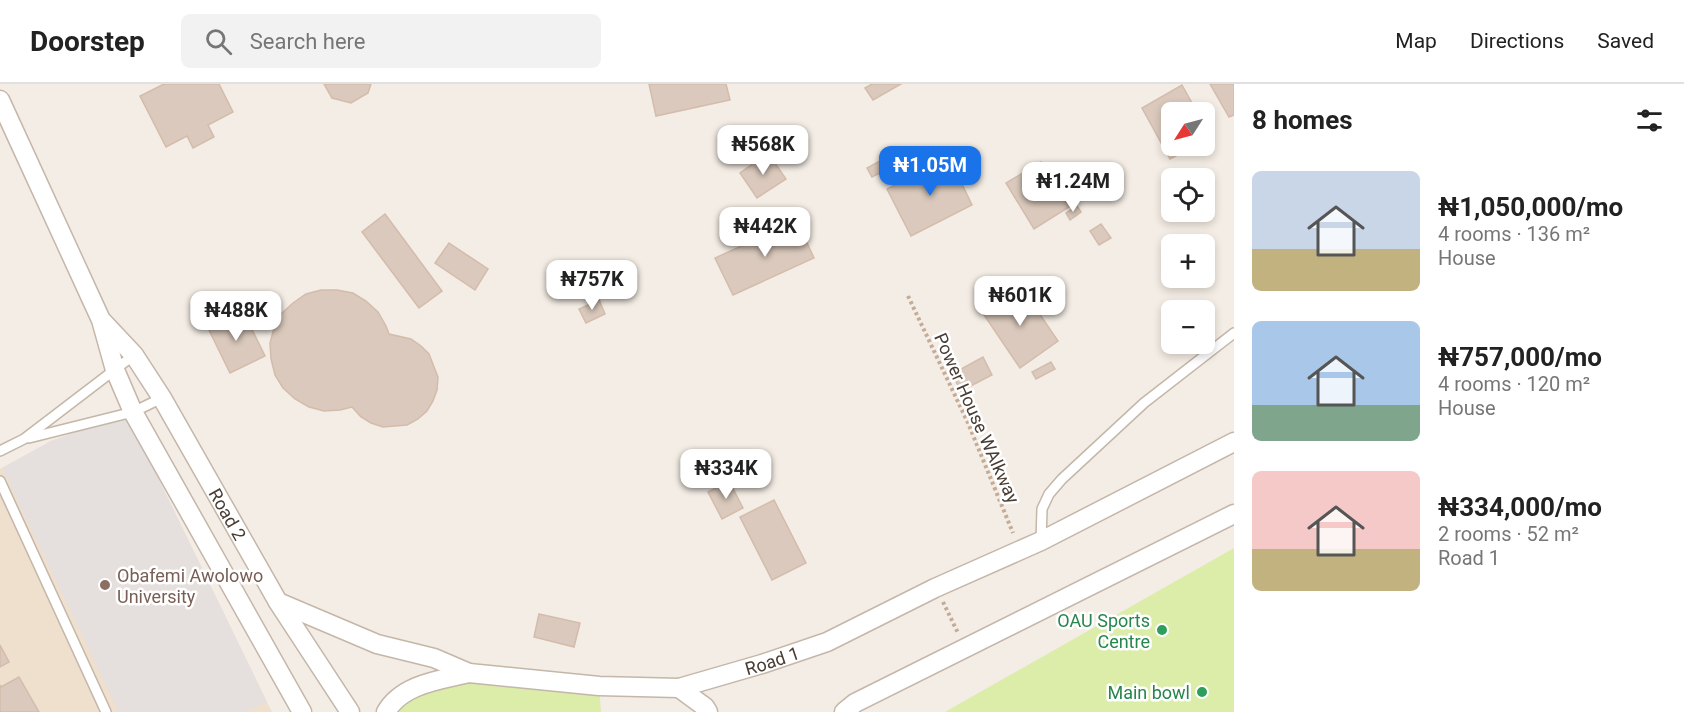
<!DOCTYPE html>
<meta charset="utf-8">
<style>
:root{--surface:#fff;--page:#f2f2f2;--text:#222;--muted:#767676;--line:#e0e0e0;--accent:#1a73e8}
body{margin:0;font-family:Roboto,sans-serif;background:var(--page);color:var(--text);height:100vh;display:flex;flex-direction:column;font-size:22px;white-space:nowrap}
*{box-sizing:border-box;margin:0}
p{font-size:20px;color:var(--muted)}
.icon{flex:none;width:33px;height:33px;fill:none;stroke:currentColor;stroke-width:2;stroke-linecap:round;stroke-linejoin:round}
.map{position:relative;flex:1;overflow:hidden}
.details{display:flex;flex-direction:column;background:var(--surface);width:450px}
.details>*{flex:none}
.needle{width:39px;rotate:234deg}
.tools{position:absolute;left:1161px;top:18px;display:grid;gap:12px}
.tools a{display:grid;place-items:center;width:54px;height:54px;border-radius:9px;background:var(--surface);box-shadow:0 3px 9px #0003;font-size:30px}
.price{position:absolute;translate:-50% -51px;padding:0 14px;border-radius:12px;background:#fff;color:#222;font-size:20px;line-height:39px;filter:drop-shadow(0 2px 3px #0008)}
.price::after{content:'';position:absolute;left:50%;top:36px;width:18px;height:14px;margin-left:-9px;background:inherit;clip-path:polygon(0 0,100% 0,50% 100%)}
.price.current{background:var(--accent);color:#fff}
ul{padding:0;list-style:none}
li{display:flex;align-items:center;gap:18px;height:150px;padding:0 18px}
li span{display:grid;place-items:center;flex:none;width:168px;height:120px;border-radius:9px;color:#555}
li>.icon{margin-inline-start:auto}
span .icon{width:72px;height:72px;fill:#fffc;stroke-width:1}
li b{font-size:26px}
h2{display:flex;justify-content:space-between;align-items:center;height:72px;padding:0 18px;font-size:26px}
header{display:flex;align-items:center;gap:36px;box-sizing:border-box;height:84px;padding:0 30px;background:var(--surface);border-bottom:2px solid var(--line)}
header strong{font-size:28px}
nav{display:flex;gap:33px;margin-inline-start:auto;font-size:21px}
.search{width:420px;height:54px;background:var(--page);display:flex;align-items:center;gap:15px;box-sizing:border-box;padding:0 21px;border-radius:9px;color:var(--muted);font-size:22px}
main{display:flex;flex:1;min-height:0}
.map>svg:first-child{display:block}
.education{fill:#efdfcd}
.green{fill:#dbeda9}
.parking{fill:#e5e0de}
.building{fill:#dac9bc;stroke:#d3bcab;stroke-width:1.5}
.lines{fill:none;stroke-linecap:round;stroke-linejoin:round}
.lane-casing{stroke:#c4b6a9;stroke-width:12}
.street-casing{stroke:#c4b6a9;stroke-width:21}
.path{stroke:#c4ab96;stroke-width:4;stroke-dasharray:3 3;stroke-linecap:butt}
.lane{stroke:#fff;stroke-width:9}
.street{stroke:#fff;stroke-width:18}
.education-dot{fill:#8d6e63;stroke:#fff;stroke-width:2}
.leisure-dot{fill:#2e9e5b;stroke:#fff;stroke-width:2}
.labels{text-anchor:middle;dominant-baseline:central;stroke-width:5;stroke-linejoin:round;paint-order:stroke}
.street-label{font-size:18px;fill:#483c34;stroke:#fff}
.education-label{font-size:18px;fill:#785e54;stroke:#fff;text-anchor:start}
.leisure-label{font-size:18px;fill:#27864d;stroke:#fff;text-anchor:end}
</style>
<header>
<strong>Doorstep</strong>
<div class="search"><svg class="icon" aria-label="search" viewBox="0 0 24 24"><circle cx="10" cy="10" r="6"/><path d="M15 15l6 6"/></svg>Search here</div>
<nav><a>Map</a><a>Directions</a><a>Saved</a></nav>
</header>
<main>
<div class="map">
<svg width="1234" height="628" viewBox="0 0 1234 628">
<rect width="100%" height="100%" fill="#f4ede5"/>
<polygon class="education" points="127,330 267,618 272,628 0,628 0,385 51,357"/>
<g class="green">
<polygon points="1234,464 1234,628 945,628"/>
<polygon points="469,589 599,602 601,628 386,628 391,619"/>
</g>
<polygon class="parking" points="127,330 267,618 245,628 119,628 2,384 51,357"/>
<g class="building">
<polygon points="164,0 219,0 233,28 208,41 214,53 193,64 187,52 166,63 140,12"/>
<polygon points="324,0 371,0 368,9 351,19 332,14"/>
<polygon points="649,0 726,0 730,16 656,32"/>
<polygon points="872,0 901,0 873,16 865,4"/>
<polygon points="1210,0 1234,0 1234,31 1229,33"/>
<polygon points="1182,1 1197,28 1172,28 1172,62 1195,62 1170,75 1142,24"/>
<polygon points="1204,41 1211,53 1204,56"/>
<polygon points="902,65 907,75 872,93 867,84"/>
<polygon points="768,69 786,95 757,114 740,89"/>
<polygon points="949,73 972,121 911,152 887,105"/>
<polygon points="1041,78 1069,123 1034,145 1006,99"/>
<polygon points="1077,122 1081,128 1070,136 1066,129"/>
<polygon points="385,130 442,207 419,224 362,148"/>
<polygon points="797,137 814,174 733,211 715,174"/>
<polygon points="1101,140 1111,154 1099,161 1090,147"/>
<polygon points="449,159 488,185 475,206 435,179"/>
<polygon points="1020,201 1058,257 1020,284 982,228"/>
<polygon points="321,206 337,206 353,209 366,217 378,228 386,242 389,250 411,255 421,262 429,270 438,293 437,306 433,317 427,327 418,335 407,341 383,343 371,339 361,333 352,323 340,326 324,327 309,323 295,315 283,304 275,291 271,275 270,259 274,244 281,230 293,219 306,210"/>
<polygon points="599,216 605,230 586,239 579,225"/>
<polygon points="243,227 265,272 230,289 208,244"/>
<polygon points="983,273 992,291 961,307 952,290"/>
<polygon points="1051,278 1055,285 1036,295 1032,288"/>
<polygon points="729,397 743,424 722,435 708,408"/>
<polygon points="774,416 806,479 772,496 740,433"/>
<polygon points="539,530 580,539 574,563 534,553"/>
<polygon points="0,561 9,578 0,583"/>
<polygon points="19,593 39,628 0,628 0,601 1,603"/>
</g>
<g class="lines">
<g class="lane-casing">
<g id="lane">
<polyline points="29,354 133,328 162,314"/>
<polyline points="0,367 24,355 134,271"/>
<polyline points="0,397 106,628"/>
<polyline points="1041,457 1042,425 1049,410 1062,395 1144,319 1234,249"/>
</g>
</g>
<g class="street-casing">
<g id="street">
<polyline points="0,16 101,236 115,286 133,328 302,628"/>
<path id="s1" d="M103 238 134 271 162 314 278 518 350 628"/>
<path id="s2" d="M278 518 377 560 434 574 469 589 599 602 679 604 762 580 827 558 935 504 1041 457 1234 358"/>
<polyline points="679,604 705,623 708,628"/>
<path d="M386 628C402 600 440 596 469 589"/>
<polyline points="844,628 855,619 1234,430"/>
</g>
</g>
<g class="path">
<polyline points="908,212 968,339 1013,449"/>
<polyline points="943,518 958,549"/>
</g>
<use href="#lane" class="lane"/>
<use href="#street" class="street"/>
</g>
<circle class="education-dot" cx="105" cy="501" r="6"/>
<g class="leisure-dot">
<circle cx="1162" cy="546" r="6"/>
<circle cx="1202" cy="608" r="6"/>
</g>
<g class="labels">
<g class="street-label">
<text transform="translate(977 334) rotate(66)">Power House WAlkway</text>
<text stroke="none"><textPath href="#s1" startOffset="230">Road 2</textPath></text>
<text stroke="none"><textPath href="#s2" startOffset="512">Road 1</textPath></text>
</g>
<g class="education-label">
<text x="117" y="491">Obafemi Awolowo<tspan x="117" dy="21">University</tspan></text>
</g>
<g class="leisure-label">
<text x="1150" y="536">OAU Sports<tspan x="1150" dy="21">Centre</tspan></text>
<text x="1190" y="608">Main bowl</text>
</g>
</g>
</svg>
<div class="tools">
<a><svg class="needle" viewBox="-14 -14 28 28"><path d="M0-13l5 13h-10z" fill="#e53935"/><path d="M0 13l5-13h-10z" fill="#767676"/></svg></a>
<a><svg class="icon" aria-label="locate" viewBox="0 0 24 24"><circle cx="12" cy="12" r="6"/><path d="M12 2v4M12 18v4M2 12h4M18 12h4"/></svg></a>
<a>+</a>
<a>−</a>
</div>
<b class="price" style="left:763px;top:92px">₦568K</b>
<b class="price current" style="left:930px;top:113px">₦1.05M</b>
<b class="price" style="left:1073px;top:129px">₦1.24M</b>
<b class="price" style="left:765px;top:174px">₦442K</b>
<b class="price" style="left:592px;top:227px">₦757K</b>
<b class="price" style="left:1020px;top:243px">₦601K</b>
<b class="price" style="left:236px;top:258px">₦488K</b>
<b class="price" style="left:726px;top:416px">₦334K</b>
</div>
<section class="details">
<h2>8 homes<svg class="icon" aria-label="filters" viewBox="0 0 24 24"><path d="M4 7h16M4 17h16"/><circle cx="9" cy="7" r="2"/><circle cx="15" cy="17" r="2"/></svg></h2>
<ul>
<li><span style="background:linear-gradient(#c9d6e8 65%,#c2b280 0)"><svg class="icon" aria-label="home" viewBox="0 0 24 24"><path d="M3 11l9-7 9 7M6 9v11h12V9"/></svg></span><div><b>₦1,050,000/mo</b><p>4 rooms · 136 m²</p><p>House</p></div></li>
<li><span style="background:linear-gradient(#a9c7e8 70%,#7fa58c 0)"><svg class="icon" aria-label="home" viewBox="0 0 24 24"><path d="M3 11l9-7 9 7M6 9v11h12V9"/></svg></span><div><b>₦757,000/mo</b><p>4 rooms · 120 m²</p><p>House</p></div></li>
<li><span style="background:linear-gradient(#f6c9c9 65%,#c2b280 0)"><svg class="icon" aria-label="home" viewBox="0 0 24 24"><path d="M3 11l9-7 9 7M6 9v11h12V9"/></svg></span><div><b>₦334,000/mo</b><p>2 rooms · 52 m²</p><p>Road 1</p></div></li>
</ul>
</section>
</main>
